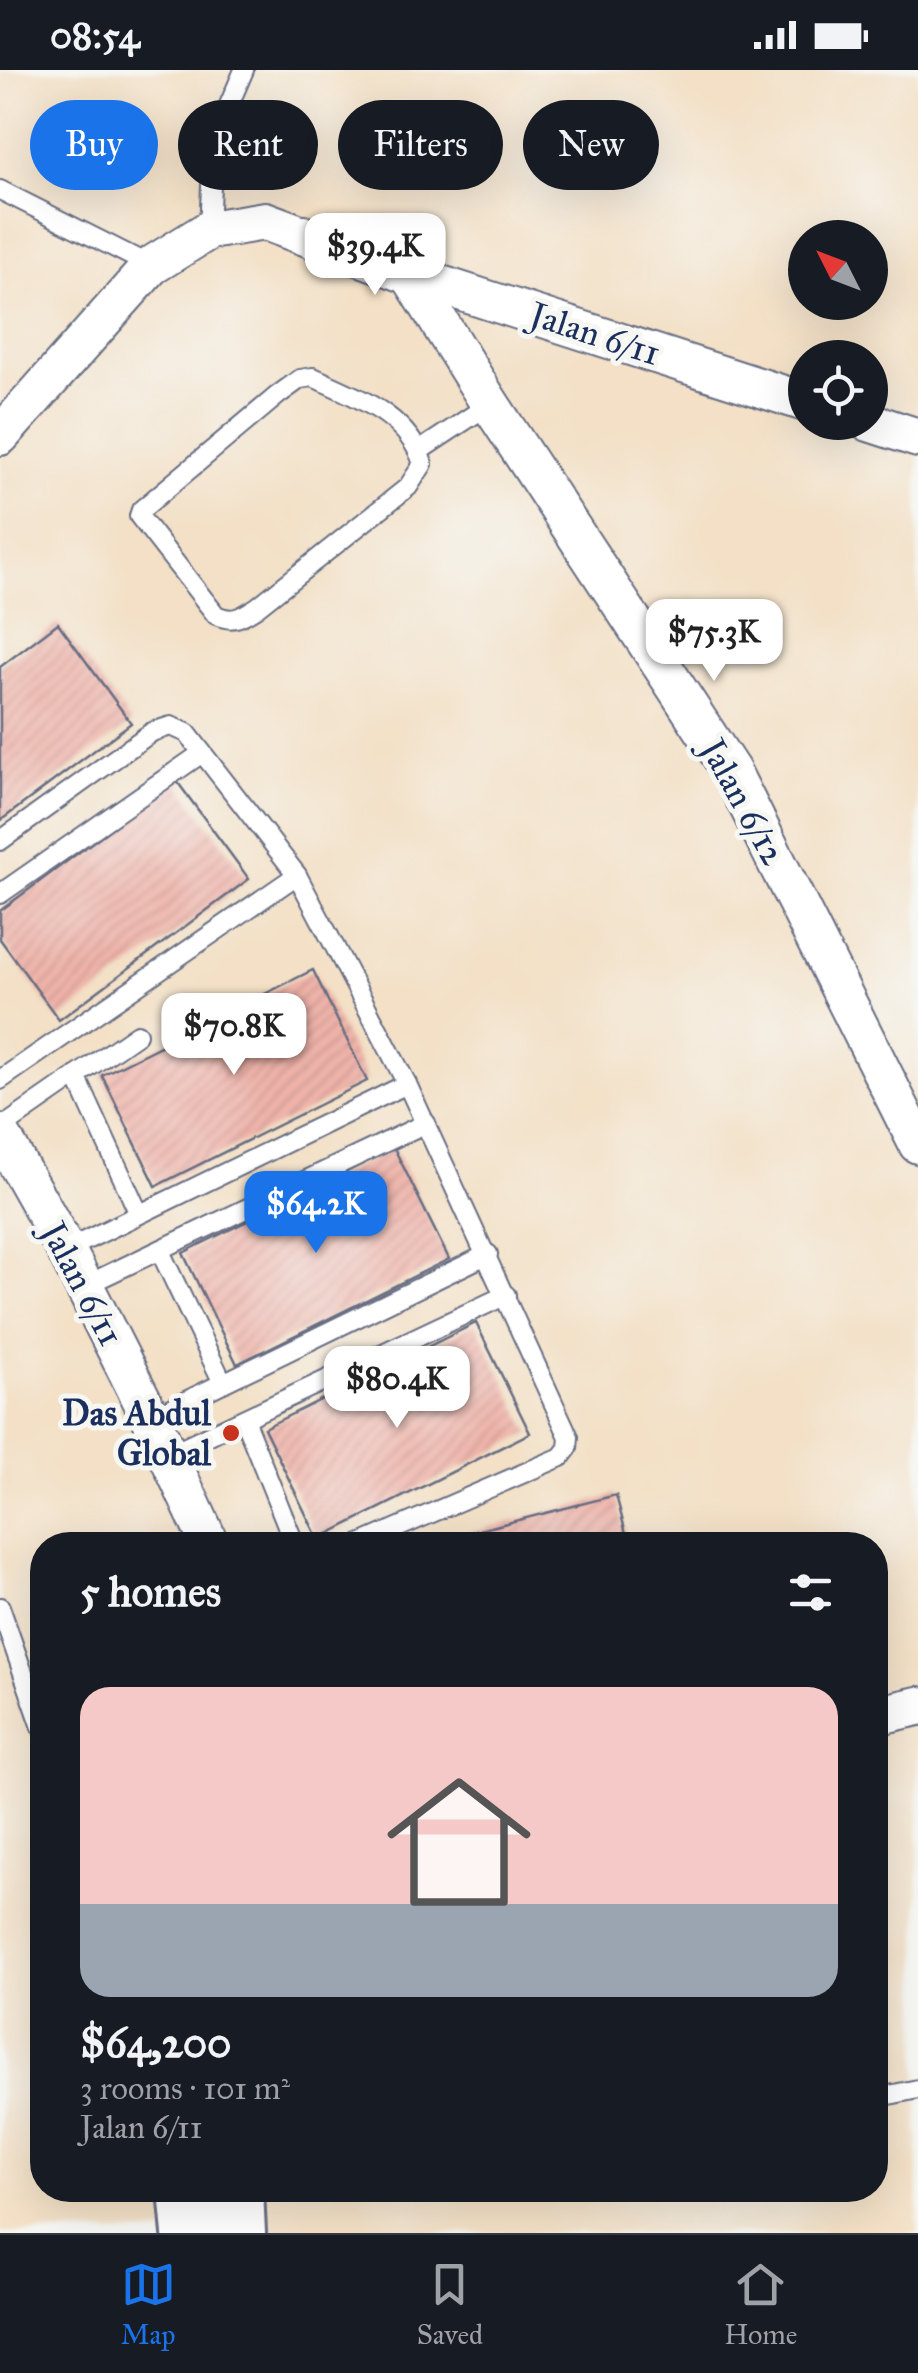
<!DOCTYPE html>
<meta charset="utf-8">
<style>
:root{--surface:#171b24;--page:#20242c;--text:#f1f3f6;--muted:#9ea1a6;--line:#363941;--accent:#1a73e8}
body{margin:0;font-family:"IM FELL Great Primer",serif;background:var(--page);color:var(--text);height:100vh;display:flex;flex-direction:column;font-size:38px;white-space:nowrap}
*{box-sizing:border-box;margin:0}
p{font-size:32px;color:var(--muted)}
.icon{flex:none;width:55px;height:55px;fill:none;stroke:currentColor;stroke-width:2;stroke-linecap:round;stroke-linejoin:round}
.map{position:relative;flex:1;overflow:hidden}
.drawer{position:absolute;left:30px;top:1462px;width:858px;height:670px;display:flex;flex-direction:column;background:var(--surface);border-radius:40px;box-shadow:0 10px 40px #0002}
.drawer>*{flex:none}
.top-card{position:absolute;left:30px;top:30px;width:860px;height:90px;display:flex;gap:20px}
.needle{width:65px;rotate:312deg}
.buttons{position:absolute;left:788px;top:150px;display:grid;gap:20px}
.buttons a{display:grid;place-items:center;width:100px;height:100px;border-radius:50%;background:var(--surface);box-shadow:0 10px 40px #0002;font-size:50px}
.price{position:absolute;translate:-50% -85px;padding:0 22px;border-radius:20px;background:#fff;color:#222;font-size:32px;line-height:65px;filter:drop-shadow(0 2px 5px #0008)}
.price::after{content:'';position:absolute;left:50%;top:60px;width:30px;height:22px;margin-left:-15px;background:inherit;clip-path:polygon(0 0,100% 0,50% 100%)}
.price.on{background:var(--accent);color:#fff}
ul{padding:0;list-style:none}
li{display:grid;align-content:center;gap:20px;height:530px;padding:0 50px}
li span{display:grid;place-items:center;height:310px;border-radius:30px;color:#555}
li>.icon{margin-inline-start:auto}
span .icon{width:180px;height:180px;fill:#fffc;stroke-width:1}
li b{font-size:42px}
h2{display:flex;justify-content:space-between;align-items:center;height:120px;padding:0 50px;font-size:42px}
.tag{padding:0 35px;border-radius:45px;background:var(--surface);box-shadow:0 10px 40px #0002;font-size:35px;line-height:90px}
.tag.on{background:var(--accent);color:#fff}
.status{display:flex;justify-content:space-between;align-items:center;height:70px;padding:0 50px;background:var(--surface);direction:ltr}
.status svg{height:28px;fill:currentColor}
.dock{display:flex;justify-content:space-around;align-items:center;height:140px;border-top:2px solid var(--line);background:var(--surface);font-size:28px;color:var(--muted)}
.dock a{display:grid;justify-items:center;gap:5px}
.dock .on{color:var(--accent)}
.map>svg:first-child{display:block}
.building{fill:url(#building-hatch)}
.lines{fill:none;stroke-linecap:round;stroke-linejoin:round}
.lane-casing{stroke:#676d82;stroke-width:22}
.street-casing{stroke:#676d82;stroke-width:42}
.secondary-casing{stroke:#676d82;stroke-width:58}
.lane{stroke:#fff;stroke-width:18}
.street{stroke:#fff;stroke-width:38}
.secondary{stroke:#fff;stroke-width:52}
.poi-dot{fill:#c8321e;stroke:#f6f6f2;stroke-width:4}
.labels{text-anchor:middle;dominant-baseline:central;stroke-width:10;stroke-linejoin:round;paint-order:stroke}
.street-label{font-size:35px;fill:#1b2f5e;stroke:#f6f6f2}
.poi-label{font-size:35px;font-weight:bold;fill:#1b2f5e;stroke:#f6f6f2;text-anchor:end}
</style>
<div class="status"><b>08:54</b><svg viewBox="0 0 49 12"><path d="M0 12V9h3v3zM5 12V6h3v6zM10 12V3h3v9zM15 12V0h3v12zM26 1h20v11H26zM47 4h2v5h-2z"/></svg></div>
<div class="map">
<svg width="918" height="2163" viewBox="0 0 918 2163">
<defs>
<pattern id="building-hatch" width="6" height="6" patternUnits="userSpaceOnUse" patternTransform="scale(2.5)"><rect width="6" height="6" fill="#efb3a9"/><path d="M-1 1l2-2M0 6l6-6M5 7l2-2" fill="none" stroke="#cc9a94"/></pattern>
</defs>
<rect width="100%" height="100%" fill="#f6f6f2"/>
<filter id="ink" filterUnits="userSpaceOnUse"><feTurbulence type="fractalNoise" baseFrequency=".01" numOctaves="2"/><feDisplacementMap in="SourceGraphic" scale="20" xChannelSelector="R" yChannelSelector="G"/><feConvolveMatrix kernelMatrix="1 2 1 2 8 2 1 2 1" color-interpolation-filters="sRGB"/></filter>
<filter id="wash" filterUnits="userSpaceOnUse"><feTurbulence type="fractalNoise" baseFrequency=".0048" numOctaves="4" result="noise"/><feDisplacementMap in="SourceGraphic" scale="40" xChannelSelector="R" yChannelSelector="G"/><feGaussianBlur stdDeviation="2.25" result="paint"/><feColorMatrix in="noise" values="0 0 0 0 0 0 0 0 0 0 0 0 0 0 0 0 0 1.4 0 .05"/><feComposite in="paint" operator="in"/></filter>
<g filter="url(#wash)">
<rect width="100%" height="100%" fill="#f3e0c6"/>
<g id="blocks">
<g class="building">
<polygon points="58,553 131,653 0,751 0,597"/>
<polygon points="176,710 249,809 59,950 0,869 0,841"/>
<polygon points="313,900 367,1011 156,1116 102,1005"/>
<polygon points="394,1078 449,1189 237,1294 183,1183"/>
<polygon points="476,1253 530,1363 318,1469 264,1358"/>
<polygon points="616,1425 629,1475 425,1475 425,1474"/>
</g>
</g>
</g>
<g filter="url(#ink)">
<use href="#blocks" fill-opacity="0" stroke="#676d82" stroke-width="2.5"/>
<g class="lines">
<g class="lane-casing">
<g id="lane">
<polyline points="0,120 151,196"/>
<polyline points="209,160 213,72 244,0"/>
<path d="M313 307C356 327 408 345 423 394L408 417 257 537C241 547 234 553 216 545L139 446 141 440 278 325 300 309Z"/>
<polyline points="419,381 490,334"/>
<polyline points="0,771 152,662 171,656 187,663 297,805 0,1010"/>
<polyline points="297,805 407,1014 569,1367 568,1378 561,1387 358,1475"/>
<polyline points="0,824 202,683"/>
<polyline points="76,1006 139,1144"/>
<polyline points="0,1059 137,964"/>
<polyline points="66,1180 407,1014"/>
<polyline points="160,1181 223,1313"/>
<polyline points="84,1216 426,1053"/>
<polyline points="151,1348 488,1184"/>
<polyline points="244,1349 295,1475"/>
<polyline points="169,1384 506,1225"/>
<polyline points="0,1537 42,1657"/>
<polyline points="875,2028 918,2019"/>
</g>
</g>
<g class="street-casing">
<g id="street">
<polyline points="410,205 490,334 731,701 918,1074"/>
<polyline points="869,352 918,368"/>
<polyline points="0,366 151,196 209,160 265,151 410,205 805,332"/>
<polyline points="0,1063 66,1180 151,1348 210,1475"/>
<polyline points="875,1646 918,1636"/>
</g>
</g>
<g class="secondary-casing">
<g id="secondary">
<polyline points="185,2120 189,2163"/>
<polyline points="237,2120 239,2163"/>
</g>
</g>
<use href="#lane" class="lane"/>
<use href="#street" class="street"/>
<use href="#secondary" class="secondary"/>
</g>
</g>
<circle class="poi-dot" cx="231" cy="1363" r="10"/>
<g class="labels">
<g class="street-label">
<text transform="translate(595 264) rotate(18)">Jalan 6/11</text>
<text transform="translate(743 732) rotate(61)">Jalan 6/12</text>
<text transform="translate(82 1214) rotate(62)">Jalan 6/11</text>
</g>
<g class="poi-label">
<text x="211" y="1343">Das Abdul<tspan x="211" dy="40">Global</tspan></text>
</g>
</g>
</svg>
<div class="buttons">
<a><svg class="needle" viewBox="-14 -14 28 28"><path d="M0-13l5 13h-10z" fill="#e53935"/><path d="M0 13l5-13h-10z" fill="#9ea1a6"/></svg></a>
<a><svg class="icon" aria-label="locate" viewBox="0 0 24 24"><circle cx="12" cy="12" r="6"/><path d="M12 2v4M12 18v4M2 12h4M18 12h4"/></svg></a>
</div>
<b class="price" style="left:375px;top:228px">$39.4K</b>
<b class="price" style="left:714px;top:614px">$75.3K</b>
<b class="price" style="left:234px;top:1008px">$70.8K</b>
<b class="price on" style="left:316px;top:1186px">$64.2K</b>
<b class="price" style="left:397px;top:1361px">$80.4K</b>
<div class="top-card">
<a class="tag on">Buy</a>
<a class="tag">Rent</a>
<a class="tag">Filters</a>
<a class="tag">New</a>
</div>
<section class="drawer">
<h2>5 homes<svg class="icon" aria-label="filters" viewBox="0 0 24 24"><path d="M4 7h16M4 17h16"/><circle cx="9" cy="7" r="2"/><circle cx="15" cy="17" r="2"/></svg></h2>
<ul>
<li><span style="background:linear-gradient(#f6c9c9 70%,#9aa5b1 0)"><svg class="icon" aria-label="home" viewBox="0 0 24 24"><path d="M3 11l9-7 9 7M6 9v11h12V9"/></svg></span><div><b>$64,200</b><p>3 rooms · 101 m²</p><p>Jalan 6/11</p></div></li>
</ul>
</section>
</div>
<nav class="dock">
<a class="on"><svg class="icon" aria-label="map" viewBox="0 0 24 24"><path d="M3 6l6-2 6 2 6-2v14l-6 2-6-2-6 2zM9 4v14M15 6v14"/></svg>Map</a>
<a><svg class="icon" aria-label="saved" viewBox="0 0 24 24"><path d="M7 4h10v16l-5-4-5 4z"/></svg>Saved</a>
<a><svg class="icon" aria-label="home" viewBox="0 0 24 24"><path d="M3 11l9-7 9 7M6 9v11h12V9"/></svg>Home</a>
</nav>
